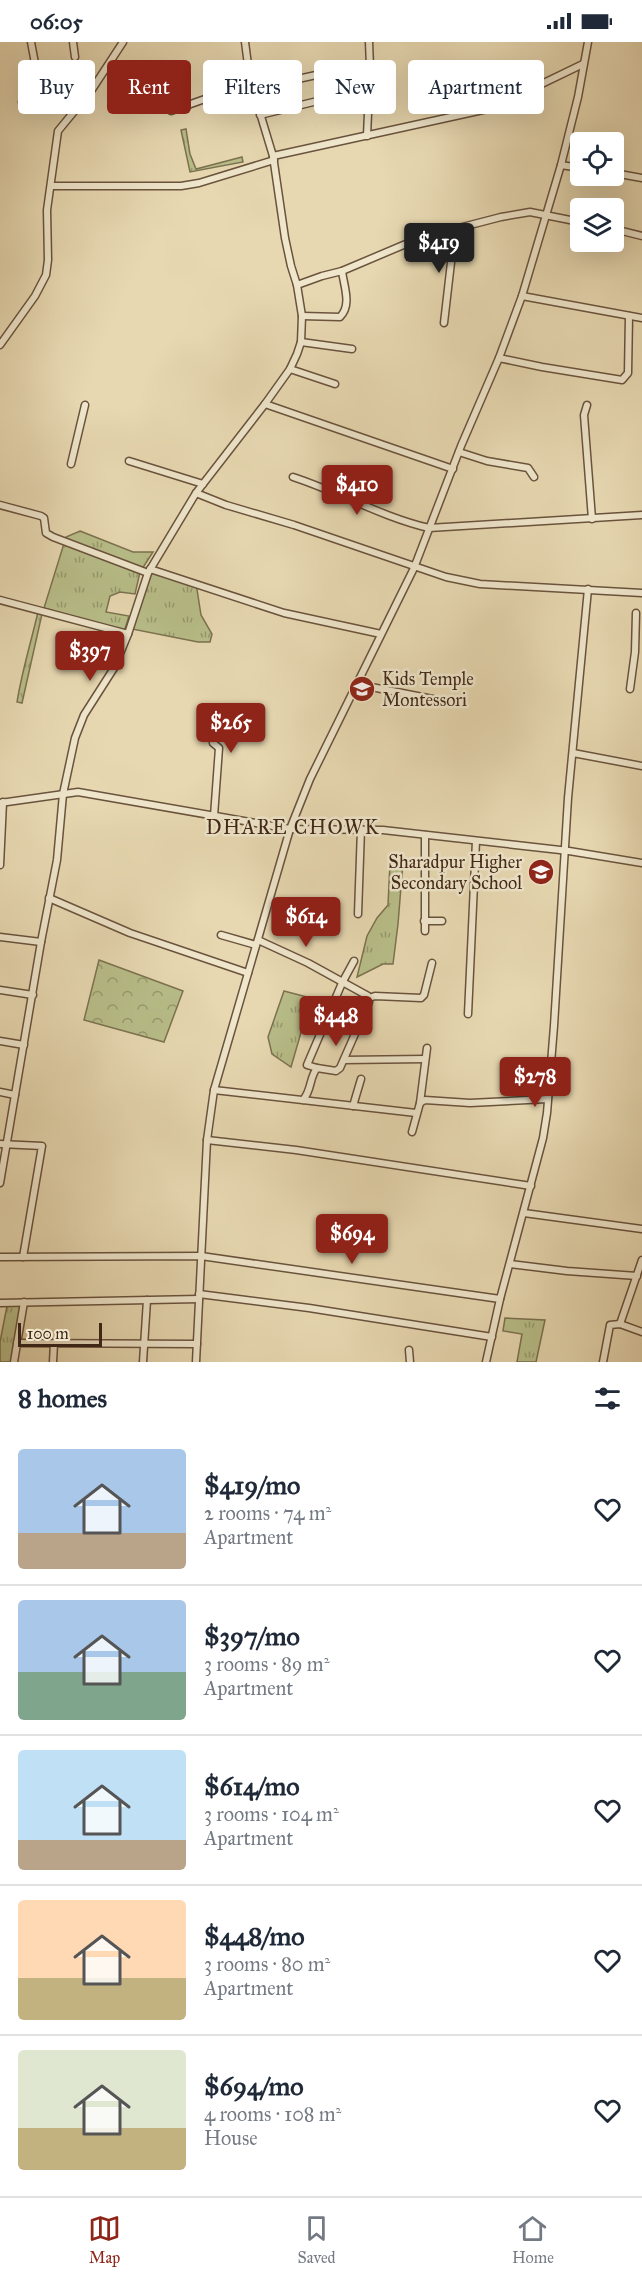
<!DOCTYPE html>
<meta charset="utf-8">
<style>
:root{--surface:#fff;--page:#f2f2f3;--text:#1f2937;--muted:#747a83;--line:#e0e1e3;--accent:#8f2418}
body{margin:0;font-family:"IM FELL Great Primer",serif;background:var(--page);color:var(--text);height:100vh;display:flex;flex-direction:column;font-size:22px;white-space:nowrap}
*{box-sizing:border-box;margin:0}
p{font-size:20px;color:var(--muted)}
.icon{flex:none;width:33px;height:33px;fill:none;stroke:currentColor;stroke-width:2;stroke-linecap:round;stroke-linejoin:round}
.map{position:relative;height:1320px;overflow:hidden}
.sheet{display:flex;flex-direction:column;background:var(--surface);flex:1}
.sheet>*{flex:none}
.top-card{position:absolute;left:18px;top:18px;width:606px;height:54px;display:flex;gap:12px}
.buttons{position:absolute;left:570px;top:90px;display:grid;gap:12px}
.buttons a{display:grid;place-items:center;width:54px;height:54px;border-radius:6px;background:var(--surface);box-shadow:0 6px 24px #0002;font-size:30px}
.scale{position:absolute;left:18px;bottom:15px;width:84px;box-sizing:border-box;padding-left:6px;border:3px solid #402716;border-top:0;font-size:16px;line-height:21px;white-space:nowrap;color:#402716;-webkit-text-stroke:4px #efe6cc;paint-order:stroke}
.price{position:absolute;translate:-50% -51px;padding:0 14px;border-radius:6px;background:var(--accent);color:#fff;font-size:20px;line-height:39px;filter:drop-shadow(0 2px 3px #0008)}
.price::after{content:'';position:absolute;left:50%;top:36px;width:18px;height:14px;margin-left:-9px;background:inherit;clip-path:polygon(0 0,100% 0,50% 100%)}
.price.selected{background:#222;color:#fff}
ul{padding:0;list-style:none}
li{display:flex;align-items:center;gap:18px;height:150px;padding:0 18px}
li+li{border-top:2px solid var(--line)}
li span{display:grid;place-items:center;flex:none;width:168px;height:120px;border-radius:6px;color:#555}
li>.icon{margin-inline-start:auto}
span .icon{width:72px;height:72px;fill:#fffc;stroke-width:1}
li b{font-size:26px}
h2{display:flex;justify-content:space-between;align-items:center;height:72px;padding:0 18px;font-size:26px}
.tag{padding:0 21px;border-radius:6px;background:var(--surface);box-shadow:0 6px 24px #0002;font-size:21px;line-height:54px}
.tag.selected{background:var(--accent);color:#fff}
.status{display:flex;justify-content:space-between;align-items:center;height:42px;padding:0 30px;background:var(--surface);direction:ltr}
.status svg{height:16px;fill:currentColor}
.tabs{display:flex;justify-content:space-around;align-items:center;height:84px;border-top:2px solid var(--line);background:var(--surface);font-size:16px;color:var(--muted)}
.tabs a{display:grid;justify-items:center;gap:3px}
.tabs .selected{color:var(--accent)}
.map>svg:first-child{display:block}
.grass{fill:url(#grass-tufts);stroke:#7c7250;stroke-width:1.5}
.forest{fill:url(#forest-crowns);stroke:#7c7250;stroke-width:1.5}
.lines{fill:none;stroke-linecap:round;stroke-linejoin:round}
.minor-casing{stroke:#6a533d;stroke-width:9}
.minor{stroke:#efe6cc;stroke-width:6}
.labels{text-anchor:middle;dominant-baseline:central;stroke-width:5;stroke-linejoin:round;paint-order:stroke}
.poi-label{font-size:18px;fill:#402716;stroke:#efe6cc;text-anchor:start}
.neighbourhood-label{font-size:20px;letter-spacing:1.5px;fill:#402716;stroke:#efe6cc}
</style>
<div class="status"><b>06:05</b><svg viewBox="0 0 49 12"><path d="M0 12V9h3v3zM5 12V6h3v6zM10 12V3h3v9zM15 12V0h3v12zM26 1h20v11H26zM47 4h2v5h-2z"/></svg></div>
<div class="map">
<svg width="642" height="1320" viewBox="0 0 642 1320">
<defs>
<pattern id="grass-tufts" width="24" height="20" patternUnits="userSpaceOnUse" patternTransform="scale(1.5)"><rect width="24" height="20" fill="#b8be89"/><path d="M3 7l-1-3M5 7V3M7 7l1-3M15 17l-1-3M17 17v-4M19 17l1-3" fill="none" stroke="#979a6f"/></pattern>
<pattern id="forest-crowns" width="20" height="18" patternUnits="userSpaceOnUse" patternTransform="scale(1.5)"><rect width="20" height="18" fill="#b8be89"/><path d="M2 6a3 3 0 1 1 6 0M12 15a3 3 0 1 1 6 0" fill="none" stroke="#979a6f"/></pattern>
</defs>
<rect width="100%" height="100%" fill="#e7d8b1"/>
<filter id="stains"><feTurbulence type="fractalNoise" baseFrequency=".00333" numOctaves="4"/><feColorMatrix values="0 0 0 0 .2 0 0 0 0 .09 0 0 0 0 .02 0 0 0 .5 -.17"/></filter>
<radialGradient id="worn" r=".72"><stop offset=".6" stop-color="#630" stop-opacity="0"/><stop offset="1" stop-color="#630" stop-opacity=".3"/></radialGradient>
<g class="grass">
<polygon points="186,87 190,112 196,127 242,115 243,120 190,130 181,88"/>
<polygon points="80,489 133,510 153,510 140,530 135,552 120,550 110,554 106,570 129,574 125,587 121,588 44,566 66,495"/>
<polygon points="152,524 196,541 201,573 212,592 210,600 198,600 132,587"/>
<path d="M38 570 42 572 22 661 17 660C22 629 31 600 38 570Z"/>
<polygon points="403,820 398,882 393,922 383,922 357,935 367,894 377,876 388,863 390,821"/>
<polygon points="284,949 311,956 291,1025 272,1012 268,995"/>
<polygon points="7,1264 21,1264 15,1320 0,1320 0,1300"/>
<polygon points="505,1276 545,1278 536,1320 517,1320 522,1292 503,1289"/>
</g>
<polygon class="forest" points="99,918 183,949 164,1000 84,978"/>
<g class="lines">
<g class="minor-casing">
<g id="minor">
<polyline points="31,0 39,43 59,54"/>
<polyline points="73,0 75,15"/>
<polyline points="245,0 250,38 273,114 285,196 291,224 297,243 302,274 301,300 297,312 290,327 265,362 453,427"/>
<polyline points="252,47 348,26 370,25 369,0"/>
<polyline points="22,60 76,68"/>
<polyline points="171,69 250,41"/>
<polyline points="260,73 338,54"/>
<polyline points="367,94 370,25"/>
<polyline points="273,114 492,66 583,22"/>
<polyline points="561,123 580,126"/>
<polyline points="614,131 642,136"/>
<polyline points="51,144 181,144 199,141 274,118"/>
<polyline points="614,187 642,194"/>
<polyline points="297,243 322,234 342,229 420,196 501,175 530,170 580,180"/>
<polyline points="522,254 642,276"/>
<path d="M302 274 340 275C352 263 344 245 342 229"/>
<polyline points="444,281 455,186"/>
<polyline points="301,300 352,307"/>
<polyline points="0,303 35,254 46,233 48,218 47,168 58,89 91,49 123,0"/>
<polyline points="499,316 542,325 622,338 628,331 629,274"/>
<polyline points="290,327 335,342"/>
<polyline points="587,363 584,373 592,477"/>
<polyline points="459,410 487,419 528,426 534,435"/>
<polyline points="129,419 203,442"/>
<polyline points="71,422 85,363"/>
<path d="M293 435C339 450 382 475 429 486L642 473"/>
<polyline points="196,451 226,463 294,483 446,535 480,542 642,551"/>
<polyline points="0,463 41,474 44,476 46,491 53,495 148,531"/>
<polyline points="150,527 284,571 381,592"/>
<polyline points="0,558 128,592"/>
<polyline points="356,642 453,661"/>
<polyline points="630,647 635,610 636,571"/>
<polyline points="213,701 219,706 214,774"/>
<polyline points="573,711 642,724"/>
<polyline points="0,761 78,750 290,787 383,788 569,809 642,821"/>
<polyline points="0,823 3,760"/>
<polyline points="49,856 130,891 248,931"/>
<polyline points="358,872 361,787"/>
<polyline points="424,879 442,879"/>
<polyline points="425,889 425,793"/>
<polyline points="221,893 256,903"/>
<polyline points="0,895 41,900"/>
<path d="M258 898 308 921 368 954 369 960 340 1026 336 1029 317 1026C309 1036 312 1048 303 1058"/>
<polyline points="0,948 33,953"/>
<polyline points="369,956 375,954 421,956 424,953 432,921"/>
<polyline points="468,972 476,799"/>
<polyline points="0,999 24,1003"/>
<polyline points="344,1018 425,1017"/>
<polyline points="317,1026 307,1023 342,941 354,919"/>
<polyline points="214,1048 416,1071"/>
<polyline points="0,1050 15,1053"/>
<polyline points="420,1061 427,1006"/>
<polyline points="353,1064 361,1037"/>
<polyline points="412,1090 420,1061 425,1058 470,1061 547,1057"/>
<polyline points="207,1098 296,1108 531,1144"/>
<polyline points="0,1102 42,1104 23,1215"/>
<polyline points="0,1141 41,900 57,818 63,752 75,696 84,673 114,626 128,592 148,531 196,451 265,362"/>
<polyline points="524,1171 642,1187"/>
<polyline points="0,1215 201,1214 500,1257"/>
<polyline points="510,1222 567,1229 637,1234"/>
<polyline points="199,1252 309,1266 492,1295"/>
<polyline points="0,1261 199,1257"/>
<polyline points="620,1282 642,1218"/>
<polyline points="17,1301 197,1302"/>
<polyline points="409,1308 410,1320"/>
<polyline points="14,1320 24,1260"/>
<polyline points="53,1320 54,1301"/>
<polyline points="143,1320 147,1258"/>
<polyline points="196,1320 207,1098 214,1048 290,787 310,737 414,526 461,404 499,316 522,254 561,123 578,55 588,0"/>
<polyline points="486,1320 500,1257 543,1096 547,1071 554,984 568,756 588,547"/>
<polyline points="603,1320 610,1283 620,1282 642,1290"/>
</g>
</g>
<use href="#minor" class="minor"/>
</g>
<defs>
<g id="school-disc" transform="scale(1.35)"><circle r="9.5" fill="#8f2418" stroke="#efe6cc"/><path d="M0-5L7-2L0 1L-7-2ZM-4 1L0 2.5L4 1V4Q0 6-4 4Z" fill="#fff"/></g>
</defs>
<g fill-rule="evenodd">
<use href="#school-disc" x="362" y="647"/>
<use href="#school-disc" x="541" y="830"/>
</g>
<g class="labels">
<g class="poi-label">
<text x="382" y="637">Kids Temple<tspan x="382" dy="21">Montessori</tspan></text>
<text x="522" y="820" text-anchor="end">Sharadpur Higher<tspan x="522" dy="21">Secondary School</tspan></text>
</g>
<g class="neighbourhood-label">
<text x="293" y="785">DHARE CHOWK</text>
</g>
</g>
<rect width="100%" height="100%" filter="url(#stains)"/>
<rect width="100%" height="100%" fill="url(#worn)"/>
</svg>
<div class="buttons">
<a><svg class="icon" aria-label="locate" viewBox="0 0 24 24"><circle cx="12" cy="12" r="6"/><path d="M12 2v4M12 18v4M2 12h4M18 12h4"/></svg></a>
<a><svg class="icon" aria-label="layers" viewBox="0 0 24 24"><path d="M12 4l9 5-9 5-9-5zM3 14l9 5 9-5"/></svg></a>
</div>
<div class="scale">100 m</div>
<b class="price selected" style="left:439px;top:232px">$419</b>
<b class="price" style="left:357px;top:474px">$410</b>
<b class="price" style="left:90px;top:640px">$397</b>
<b class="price" style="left:231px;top:712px">$265</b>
<b class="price" style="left:306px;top:906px">$614</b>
<b class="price" style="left:336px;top:1005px">$448</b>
<b class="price" style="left:535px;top:1066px">$278</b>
<b class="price" style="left:352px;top:1223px">$694</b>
<div class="top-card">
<a class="tag">Buy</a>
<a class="tag selected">Rent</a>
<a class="tag">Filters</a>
<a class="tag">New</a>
<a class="tag">Apartment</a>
</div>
</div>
<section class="sheet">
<h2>8 homes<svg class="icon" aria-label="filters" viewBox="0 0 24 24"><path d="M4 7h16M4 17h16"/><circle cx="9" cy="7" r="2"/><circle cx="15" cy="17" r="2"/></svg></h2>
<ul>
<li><span style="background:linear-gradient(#a9c7e8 70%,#b9a48a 0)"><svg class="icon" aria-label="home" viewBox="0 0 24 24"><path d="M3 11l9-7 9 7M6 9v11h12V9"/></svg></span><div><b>$419/mo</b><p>2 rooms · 74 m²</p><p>Apartment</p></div><svg class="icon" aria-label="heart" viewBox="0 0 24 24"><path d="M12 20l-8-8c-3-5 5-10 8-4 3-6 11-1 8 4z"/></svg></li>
<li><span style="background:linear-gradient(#a9c7e8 60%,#7fa58c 0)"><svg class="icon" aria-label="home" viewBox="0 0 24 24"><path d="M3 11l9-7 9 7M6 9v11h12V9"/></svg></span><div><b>$397/mo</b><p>3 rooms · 89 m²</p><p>Apartment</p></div><svg class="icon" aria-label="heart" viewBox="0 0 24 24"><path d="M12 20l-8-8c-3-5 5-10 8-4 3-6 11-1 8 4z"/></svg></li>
<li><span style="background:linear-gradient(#bfe0f5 75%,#b9a48a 0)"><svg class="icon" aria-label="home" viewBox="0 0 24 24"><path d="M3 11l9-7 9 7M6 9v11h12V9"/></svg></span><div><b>$614/mo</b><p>3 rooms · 104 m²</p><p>Apartment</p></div><svg class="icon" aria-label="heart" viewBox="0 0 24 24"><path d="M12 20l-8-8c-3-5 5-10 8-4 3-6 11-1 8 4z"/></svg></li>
<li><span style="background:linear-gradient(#ffd9b3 65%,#c2b280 0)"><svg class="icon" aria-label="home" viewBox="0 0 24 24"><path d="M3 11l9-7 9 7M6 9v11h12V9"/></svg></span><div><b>$448/mo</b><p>3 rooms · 80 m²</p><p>Apartment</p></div><svg class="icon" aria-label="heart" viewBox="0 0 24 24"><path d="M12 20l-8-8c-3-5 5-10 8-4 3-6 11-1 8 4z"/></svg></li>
<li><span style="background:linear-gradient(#dfe7d0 65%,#c2b280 0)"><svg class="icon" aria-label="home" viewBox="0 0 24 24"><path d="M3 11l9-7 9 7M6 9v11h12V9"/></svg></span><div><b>$694/mo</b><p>4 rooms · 108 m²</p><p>House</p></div><svg class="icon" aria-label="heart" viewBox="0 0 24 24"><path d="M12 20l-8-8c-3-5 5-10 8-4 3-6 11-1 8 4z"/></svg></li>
</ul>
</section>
<nav class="tabs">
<a class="selected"><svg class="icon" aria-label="map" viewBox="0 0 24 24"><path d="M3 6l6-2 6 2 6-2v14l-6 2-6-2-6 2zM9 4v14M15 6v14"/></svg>Map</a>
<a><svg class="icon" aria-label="saved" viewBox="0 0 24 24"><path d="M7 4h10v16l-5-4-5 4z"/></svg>Saved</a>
<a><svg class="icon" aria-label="home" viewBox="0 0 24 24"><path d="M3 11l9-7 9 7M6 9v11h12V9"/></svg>Home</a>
</nav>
